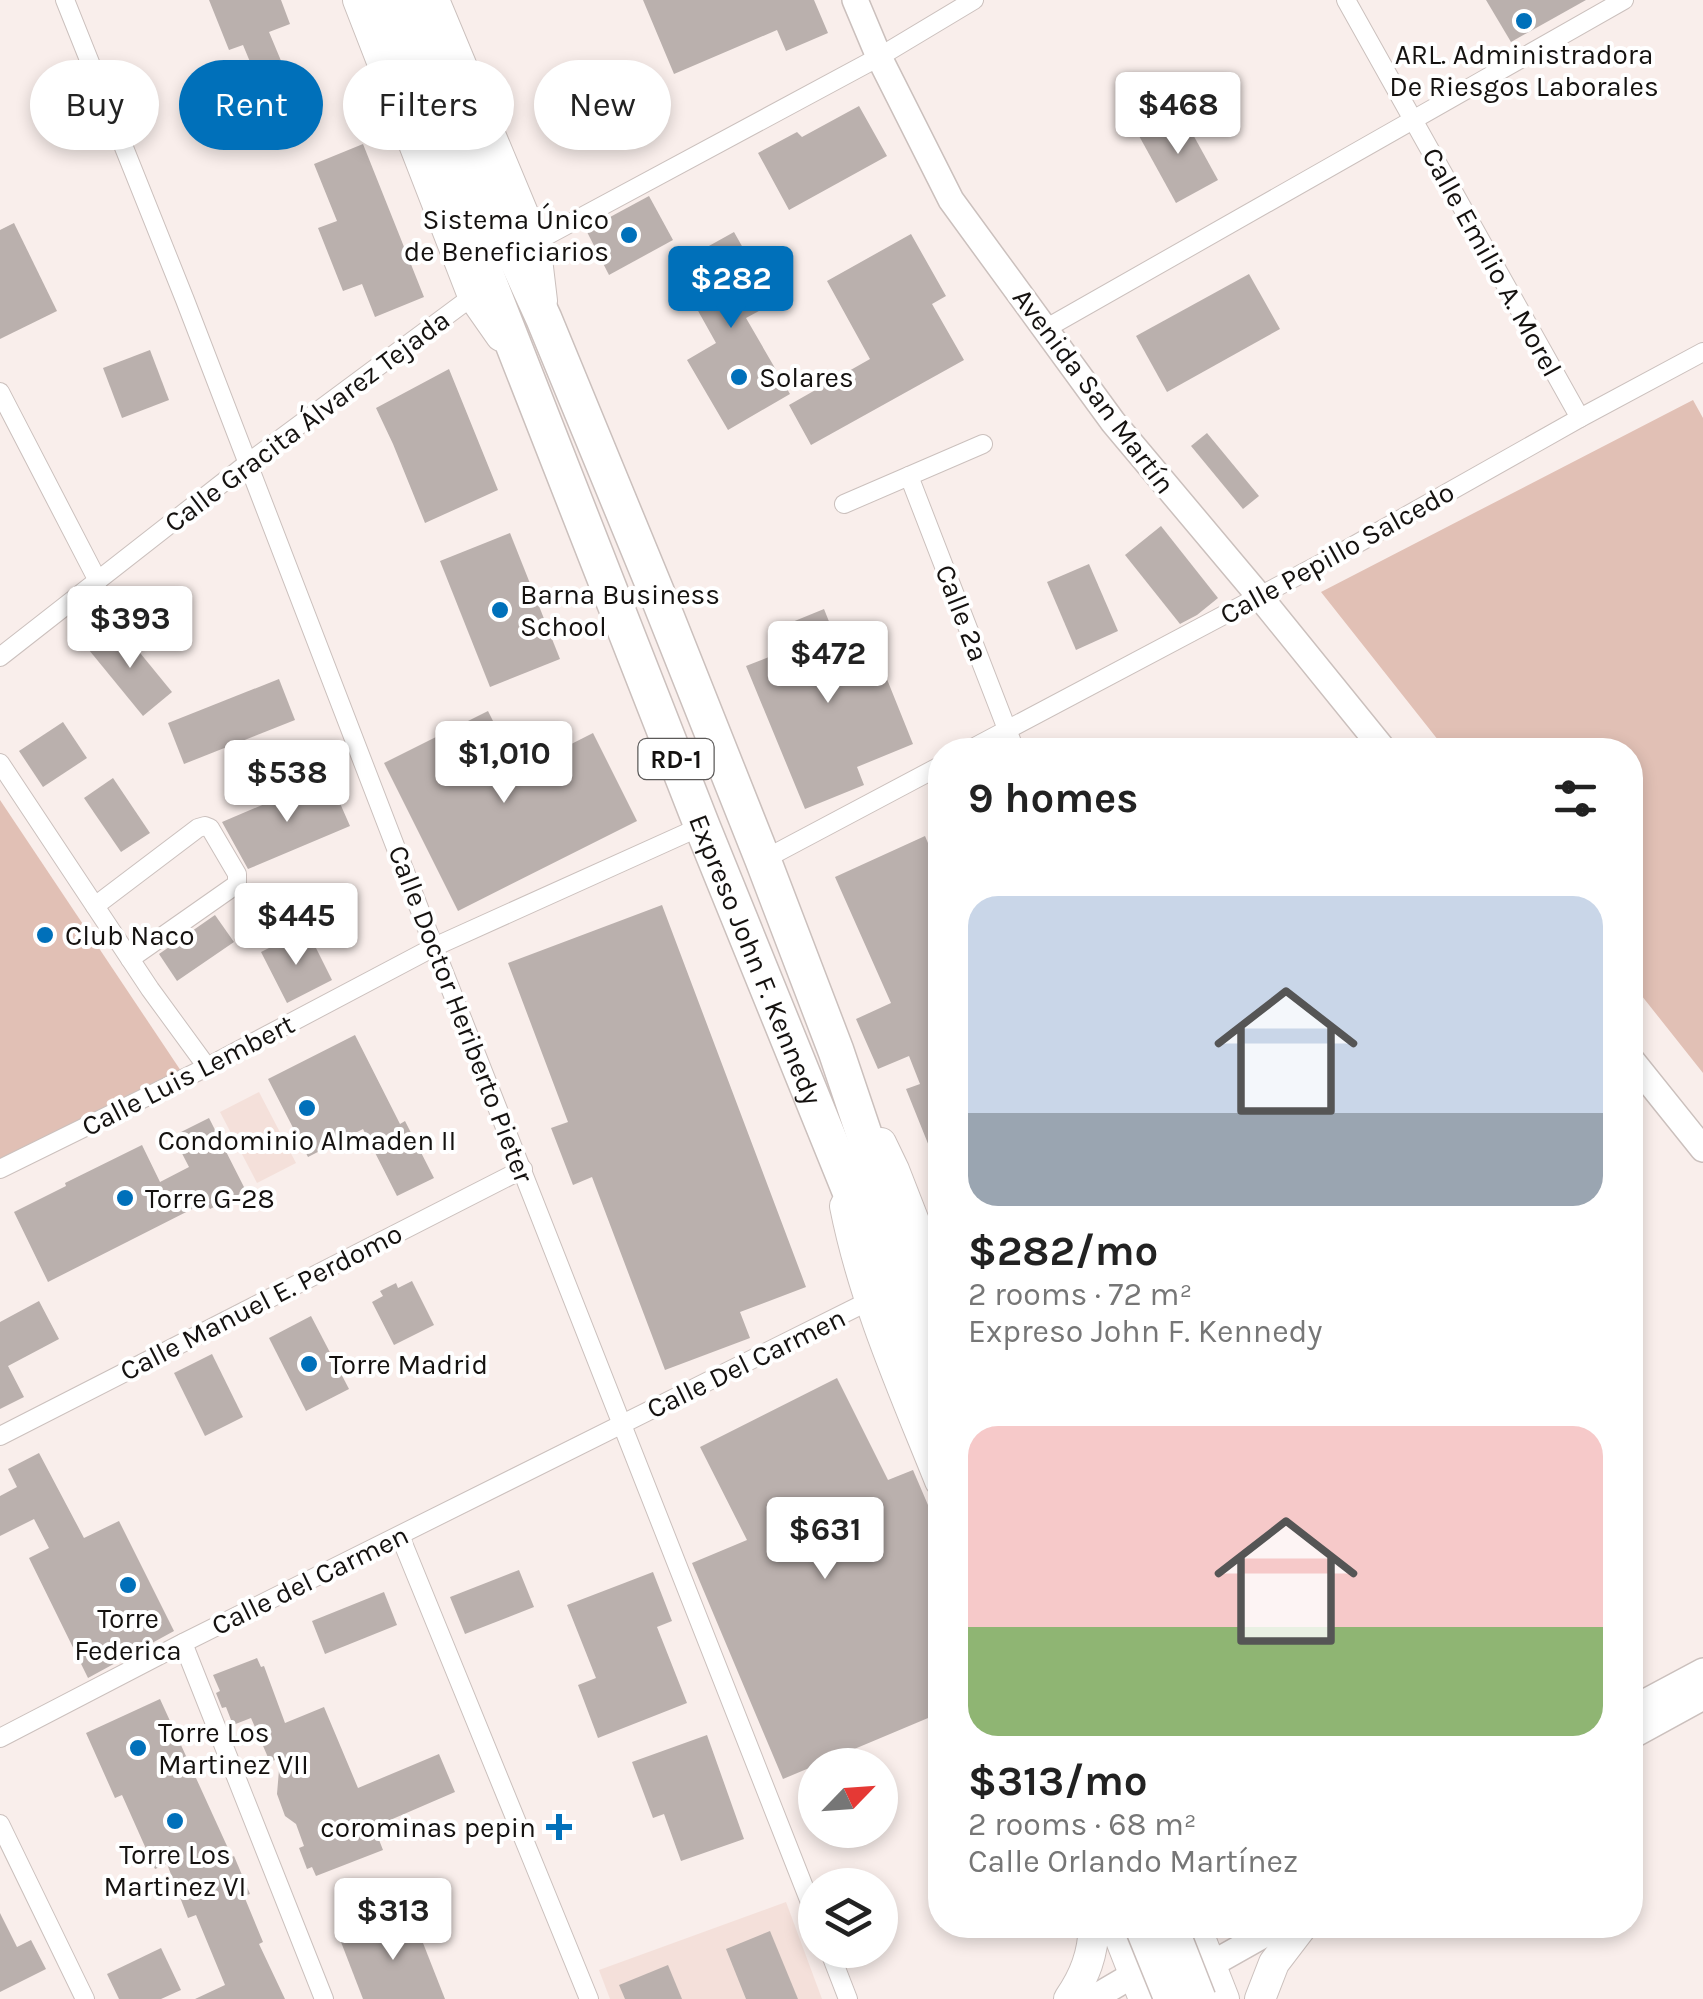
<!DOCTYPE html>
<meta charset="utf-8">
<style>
:root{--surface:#fff;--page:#f6f6f6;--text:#222;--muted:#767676;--accent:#0070ba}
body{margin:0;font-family:Karla,sans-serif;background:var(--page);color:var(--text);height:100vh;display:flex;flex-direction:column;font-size:38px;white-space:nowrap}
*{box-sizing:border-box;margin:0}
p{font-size:32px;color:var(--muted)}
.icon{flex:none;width:55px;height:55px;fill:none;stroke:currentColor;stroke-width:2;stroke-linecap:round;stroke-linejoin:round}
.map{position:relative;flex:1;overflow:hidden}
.panel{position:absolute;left:928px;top:738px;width:715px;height:1200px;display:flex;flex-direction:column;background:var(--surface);border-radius:40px;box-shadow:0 5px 15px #0003}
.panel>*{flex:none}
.banner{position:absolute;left:30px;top:60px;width:748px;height:90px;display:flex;gap:20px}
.needle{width:65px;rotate:65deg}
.buttons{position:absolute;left:798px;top:1748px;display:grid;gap:20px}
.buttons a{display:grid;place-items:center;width:100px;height:100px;border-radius:50%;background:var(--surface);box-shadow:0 5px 15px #0003;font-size:50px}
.price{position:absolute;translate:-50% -85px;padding:0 22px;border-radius:10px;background:#fff;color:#222;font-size:32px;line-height:65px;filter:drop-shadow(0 2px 5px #0008)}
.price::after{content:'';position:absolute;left:50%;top:60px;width:30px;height:22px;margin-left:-15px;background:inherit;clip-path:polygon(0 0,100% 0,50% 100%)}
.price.selected{background:var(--accent);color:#fff}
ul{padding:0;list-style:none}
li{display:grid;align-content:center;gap:20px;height:530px;padding:0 40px}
li span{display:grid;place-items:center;height:310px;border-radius:30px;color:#555}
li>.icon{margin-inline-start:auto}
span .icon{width:180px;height:180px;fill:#fffc;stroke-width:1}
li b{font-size:42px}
h2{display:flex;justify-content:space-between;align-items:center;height:120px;padding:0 40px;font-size:42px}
.pill{padding:0 35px;border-radius:45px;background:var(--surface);box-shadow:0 5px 15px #0003;font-size:35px;line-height:90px}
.pill.selected{background:var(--accent);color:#fff}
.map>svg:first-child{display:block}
.built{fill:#f4e0da}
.grass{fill:#e1c0b5}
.building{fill:#bab0ad}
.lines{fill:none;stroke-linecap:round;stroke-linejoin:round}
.street-casing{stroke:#cbc0bd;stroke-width:20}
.secondary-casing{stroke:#cbc0bd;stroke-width:28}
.primary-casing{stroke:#cbc0bd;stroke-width:32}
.highway-casing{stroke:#cbc0bd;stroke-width:38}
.street{stroke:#fff;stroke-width:18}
.secondary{stroke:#fff;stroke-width:25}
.primary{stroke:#fff;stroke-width:30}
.highway{stroke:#fff;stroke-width:35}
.highway-bridge-casing{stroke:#cbc0bd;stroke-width:38;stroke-linecap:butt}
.highway-bridge{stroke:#fff;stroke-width:35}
.poi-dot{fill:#0070ba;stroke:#fff;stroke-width:4}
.labels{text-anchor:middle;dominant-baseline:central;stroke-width:8;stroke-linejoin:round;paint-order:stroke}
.shield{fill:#fff;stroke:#5b5958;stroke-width:2.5}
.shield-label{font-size:25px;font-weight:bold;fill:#151210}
.poi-label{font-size:28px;fill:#151210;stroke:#fff;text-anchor:start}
.street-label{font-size:28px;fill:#151210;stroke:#fff}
</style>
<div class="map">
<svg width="1703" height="1999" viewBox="0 0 1703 1999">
<rect width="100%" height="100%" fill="#f9eeeb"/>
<g class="built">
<polygon points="259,1092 296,1163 257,1183 220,1112"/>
<polygon points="786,1902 822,1999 610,1999 599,1970"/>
</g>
<g class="grass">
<polygon points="1693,400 1703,418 1703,1073 1630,981 1630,750 1446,750 1321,592"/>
<polygon points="0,800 181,1071 0,1161"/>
</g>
<g class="building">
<polygon points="209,0 281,0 290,24 269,32 307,123 280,134 243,45 229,50"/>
<polygon points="643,0 814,0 828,33 786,51 777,30 674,74"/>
<polygon points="1486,0 1586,0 1511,42"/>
<polygon points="859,106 887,156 789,210 758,153 797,132 802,137"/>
<polygon points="1180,111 1218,180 1176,203 1138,134"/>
<polygon points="363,144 424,297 375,317 362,284 343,291 318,228 337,221 314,164"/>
<polygon points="649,196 673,240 609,275 586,230"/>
<polygon points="14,223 57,311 0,339 0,230"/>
<polygon points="734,232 774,303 746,318 790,394 728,430 687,360 716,343 673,266"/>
<polygon points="911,234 946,296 932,304 964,360 811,445 789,405 870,359 827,281"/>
<polygon points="1249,274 1280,329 1167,392 1136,336"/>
<polygon points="150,350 169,400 122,418 103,368"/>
<polygon points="449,369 498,490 425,523 393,444 376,408"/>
<polygon points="1207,433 1259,496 1243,509 1191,446"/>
<polygon points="1161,526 1218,598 1197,615 1180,624 1125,555"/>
<polygon points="510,533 560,659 490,687 440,561"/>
<polygon points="1089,564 1118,631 1076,650 1047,582"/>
<polygon points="824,609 834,634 864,622 913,744 857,767 864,785 805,809 746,666 789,649 780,627"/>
<polygon points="118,626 172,692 143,716 89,650"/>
<polygon points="279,679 295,720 184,764 168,723"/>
<polygon points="488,711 518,771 593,733 637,821 458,911 384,763"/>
<polygon points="63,722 87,758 43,787 19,751"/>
<polygon points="328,776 350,826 248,869 222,822 274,800 277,808 315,791 312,783"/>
<polygon points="113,778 150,833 121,852 84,798"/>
<polygon points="925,836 940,871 939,1171 906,1089 920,1084 909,1056 878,1069 856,1019 891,1003 835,877"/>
<polygon points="662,905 806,1287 740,1312 750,1338 665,1370 592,1177 573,1185 551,1128 568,1122 508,963"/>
<polygon points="215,915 234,942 177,981 159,954"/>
<polygon points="293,936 298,945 311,938 332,980 287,1003 261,952"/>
<polygon points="355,1035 400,1124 405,1121 434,1178 397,1196 363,1129 308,1157 268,1079"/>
<polygon points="209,1118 246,1191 210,1209 206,1202 48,1282 14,1212 66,1186 65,1183 142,1145 160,1182 189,1167 173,1136"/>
<polygon points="412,1281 434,1325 394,1345 372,1302 383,1296 380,1291 396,1283 398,1288"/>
<polygon points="39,1301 59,1339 8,1366 24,1397 0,1409 0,1322"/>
<polygon points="311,1316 349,1389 306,1411 269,1338"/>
<polygon points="212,1354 243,1417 205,1436 174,1373"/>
<polygon points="837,1378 888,1480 913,1470 940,1533 940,1713 783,1779 692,1563 747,1540 700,1447"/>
<polygon points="39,1453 84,1538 119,1521 174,1631 88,1678 29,1558 49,1548 34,1519 0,1536 0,1496 17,1487 8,1469"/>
<polygon points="519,1570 534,1607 465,1634 450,1597"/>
<polygon points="653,1572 672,1621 657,1627 687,1703 598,1738 578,1685 596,1678 567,1605"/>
<polygon points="384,1592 397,1625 325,1654 312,1621"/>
<polygon points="257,1658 261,1667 264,1666 285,1723 324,1707 358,1788 439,1754 455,1792 374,1827 383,1850 316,1876 312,1867 307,1869 299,1848 304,1846 296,1824 285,1816 277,1794 280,1758 270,1762 251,1718 233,1725 226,1707 222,1708 216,1693 220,1691 213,1675"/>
<polygon points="160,1699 232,1857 234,1856 250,1894 244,1896 263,1942 259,1944 285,1999 195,1999 225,1985 196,1915 188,1918 167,1864 155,1869 122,1795 115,1798 86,1733"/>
<polygon points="707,1735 744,1839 681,1861 664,1814 653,1818 632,1762"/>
<polygon points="0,1913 17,1947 31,1940 46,1969 0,1992"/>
<polygon points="412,1915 445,1999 363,1999 341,1942"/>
<polygon points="770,1931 798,1999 746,1999 726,1949"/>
<polygon points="161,1948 181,1990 161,1999 119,1999 107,1974"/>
<polygon points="668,1965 682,1999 625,1999 619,1985"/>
</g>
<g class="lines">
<g class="street-casing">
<g id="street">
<polyline points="65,0 185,300 434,947 815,1915"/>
<polyline points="1346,0 1580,418"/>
<polyline points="535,242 879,57 974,0"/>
<polyline points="1045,329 1624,0"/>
<polyline points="0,392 98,581"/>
<polyline points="909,476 1015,750"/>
<polyline points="844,504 983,444"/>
<polyline points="0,657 248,463 473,296"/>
<polyline points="969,750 1337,555 1580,418 1703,352"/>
<polyline points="0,763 150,989 207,1067"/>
<polyline points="763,860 940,766"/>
<polyline points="95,906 198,828 205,826 210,828 237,874 237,884 130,959"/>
<polyline points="0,1169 207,1067 434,947 702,826"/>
<polyline points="0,1436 523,1169"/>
<polyline points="400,1536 589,1999"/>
<polyline points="183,1643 324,1999"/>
<polyline points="0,1738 183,1643 869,1301"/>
<polyline points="0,1824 85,1999"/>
<polyline points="829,1950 848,1999"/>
</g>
</g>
<g class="secondary-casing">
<g id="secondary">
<polyline points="855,0 879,57 951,200 1113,422 1260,597 1384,750"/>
<polyline points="1630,1058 1703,1149"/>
<polyline points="1630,1710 1703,1671"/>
<polyline points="1630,1737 1703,1697"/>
<polyline points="1194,1974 1281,1925"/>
<polyline points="1092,1999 1150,1965"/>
</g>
</g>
<g class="primary-casing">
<g id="primary">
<polyline points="358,0 473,296 501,336"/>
<polyline points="434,0 535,242 542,301"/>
<polyline points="881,1143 894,1170 940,1288"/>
<path d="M845 1206C864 1302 904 1391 940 1481"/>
<polyline points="1115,1925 1144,1999"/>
<polyline points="1195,1925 1224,1999"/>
<path d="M1069 1999C1085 1976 1093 1954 1094 1925"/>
<polyline points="1260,1999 1274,1963 1303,1925"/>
</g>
</g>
<g class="highway-casing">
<g id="highway">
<path id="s1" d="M381 0 434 142 702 826 940 1413"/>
<polyline points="407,0 461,137 544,319 656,591 763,860 836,1051 914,1282 930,1323"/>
</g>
</g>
<use href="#street" class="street"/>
<use href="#secondary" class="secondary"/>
<use href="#primary" class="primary"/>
<use href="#highway" class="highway"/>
<g class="highway-bridge-casing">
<g id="highway-bridge">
<polyline points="1142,1925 1172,1999"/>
<polyline points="1169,1925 1198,1999"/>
</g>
</g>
<use href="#highway-bridge" class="highway-bridge"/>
</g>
<g class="poi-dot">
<circle cx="1524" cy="21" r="10"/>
<circle cx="629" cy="235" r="10"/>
<circle cx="739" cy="377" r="10"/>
<circle cx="500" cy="610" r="10"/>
<circle cx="45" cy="935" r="10"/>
<circle cx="307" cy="1108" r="10"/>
<circle cx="125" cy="1198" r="10"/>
<circle cx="309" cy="1364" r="10"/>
<circle cx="128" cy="1585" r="10"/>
<circle cx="138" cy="1748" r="10"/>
<circle cx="175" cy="1821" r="10"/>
<path d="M554 1812h10v10h10v10h-10v10h-10v-10h-10v-10h10z"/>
</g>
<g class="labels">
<rect class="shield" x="638.5" y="739" width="75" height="40" rx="8"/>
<g class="shield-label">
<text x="676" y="759">RD-1</text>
</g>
<g class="poi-label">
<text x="1524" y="54" text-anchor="middle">ARL. Administradora<tspan x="1524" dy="32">De Riesgos Laborales</tspan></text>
<text x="609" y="219" text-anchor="end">Sistema Único<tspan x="609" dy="32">de Beneficiarios</tspan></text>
<text x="759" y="377">Solares</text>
<text x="520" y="594">Barna Business<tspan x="520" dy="32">School</tspan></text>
<text x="65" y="935">Club Naco</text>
<text x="307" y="1140" text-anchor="middle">Condominio Almaden II</text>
<text x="145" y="1198">Torre G-28</text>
<text x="329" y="1364">Torre Madrid</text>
<text x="128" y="1618" text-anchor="middle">Torre<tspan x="128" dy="32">Federica</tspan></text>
<text x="158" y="1732">Torre Los<tspan x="158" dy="32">Martinez VII</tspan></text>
<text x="536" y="1827" text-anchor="end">corominas pepin</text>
<text x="175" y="1854" text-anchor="middle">Torre Los<tspan x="175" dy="32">Martinez VI</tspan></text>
</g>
<g class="street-label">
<text transform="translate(1492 262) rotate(61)">Calle Emilio A. Morel</text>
<text transform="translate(1094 391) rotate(53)">Avenida San Martín</text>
<text transform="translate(307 421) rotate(-37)">Calle Gracita Álvarez Tejada</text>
<text transform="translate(1337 553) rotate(-29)">Calle Pepillo Salcedo</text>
<text transform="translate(962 613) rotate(69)">Calle 2a</text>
<text stroke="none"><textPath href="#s1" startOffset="1030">Expreso John F. Kennedy</textPath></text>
<text transform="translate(461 1014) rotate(69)">Calle Doctor Heriberto Pieter</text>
<text transform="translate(188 1075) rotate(-27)">Calle Luis Lembert</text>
<text transform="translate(261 1302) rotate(-27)">Calle Manuel E. Perdomo</text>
<text transform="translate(746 1363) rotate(-26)">Calle Del Carmen</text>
<text transform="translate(310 1580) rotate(-26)">Calle del Carmen</text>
</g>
</g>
</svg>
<div class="buttons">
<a><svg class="needle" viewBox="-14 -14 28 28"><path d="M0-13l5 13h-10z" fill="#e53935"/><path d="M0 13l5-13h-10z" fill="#767676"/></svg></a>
<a><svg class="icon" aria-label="layers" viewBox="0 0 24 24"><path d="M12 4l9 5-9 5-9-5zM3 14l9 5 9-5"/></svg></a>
</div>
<b class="price" style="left:1178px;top:157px">$468</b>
<b class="price selected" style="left:731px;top:331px">$282</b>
<b class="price" style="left:130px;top:671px">$393</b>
<b class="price" style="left:828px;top:706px">$472</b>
<b class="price" style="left:504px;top:806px">$1,010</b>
<b class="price" style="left:287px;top:825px">$538</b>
<b class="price" style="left:296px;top:968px">$445</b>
<b class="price" style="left:825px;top:1582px">$631</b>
<b class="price" style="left:393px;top:1963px">$313</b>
<div class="banner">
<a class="pill">Buy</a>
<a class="pill selected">Rent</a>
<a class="pill">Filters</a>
<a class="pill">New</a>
</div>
<section class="panel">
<h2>9 homes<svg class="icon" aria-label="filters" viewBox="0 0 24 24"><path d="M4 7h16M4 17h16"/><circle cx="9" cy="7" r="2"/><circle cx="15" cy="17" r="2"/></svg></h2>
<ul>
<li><span style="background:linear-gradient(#c9d6e8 70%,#9aa5b1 0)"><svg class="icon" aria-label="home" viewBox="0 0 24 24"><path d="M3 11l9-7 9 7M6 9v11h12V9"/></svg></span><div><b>$282/mo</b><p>2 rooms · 72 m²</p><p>Expreso John F. Kennedy</p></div></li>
<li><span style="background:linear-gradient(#f6c9c9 65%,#8fb573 0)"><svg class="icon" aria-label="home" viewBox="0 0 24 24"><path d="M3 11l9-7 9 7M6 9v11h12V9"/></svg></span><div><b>$313/mo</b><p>2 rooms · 68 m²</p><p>Calle Orlando Martínez</p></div></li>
</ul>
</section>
</div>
